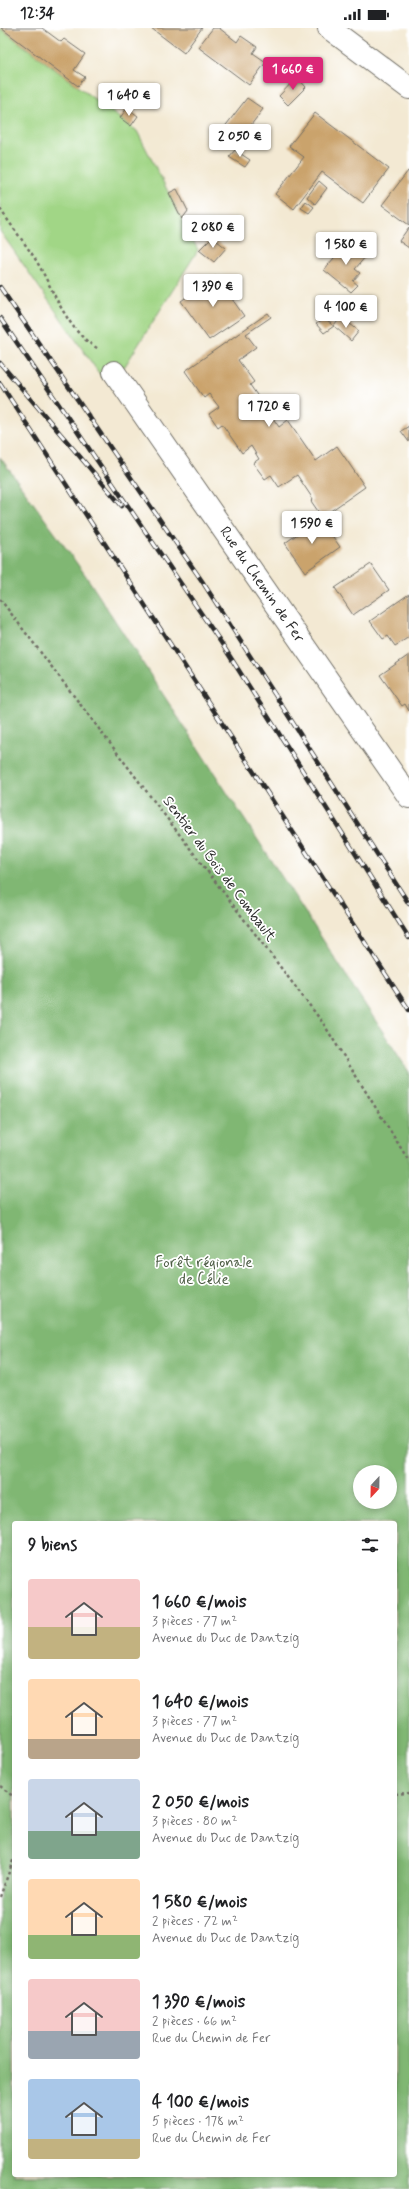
<!DOCTYPE html>
<html lang="fr">
<meta charset="utf-8">
<style>
:root{--surface:#fff;--page:#f6f6f6;--text:#202124;--muted:#757577;--accent:#db2777}
body{margin:0;font-family:Mynerve,sans-serif;background:var(--page);color:var(--text);height:100vh;display:flex;flex-direction:column;font-size:15px;white-space:nowrap}
*{box-sizing:border-box;margin:0}
p{font-size:13px;color:var(--muted)}
.icon{flex:none;width:22px;height:22px;fill:none;stroke:currentColor;stroke-width:2;stroke-linecap:round;stroke-linejoin:round}
.map{position:relative;flex:1;overflow:hidden}
.panel{position:absolute;left:12px;top:1493px;width:385px;height:656px;display:flex;flex-direction:column;background:var(--surface);border-radius:4px;box-shadow:0 2px 6px #0003}
.panel>*{flex:none}
.needle{width:26px;rotate:202deg}
.tools{position:absolute;left:353px;top:1437px;display:grid;gap:8px}
.tools a{display:grid;place-items:center;width:44px;height:44px;border-radius:50%;background:var(--surface);box-shadow:0 2px 6px #0003;font-size:20px}
.price{position:absolute;translate:-50% -34px;padding:0 9px;border-radius:4px;background:#fff;color:#222;font-size:13px;line-height:26px;filter:drop-shadow(0 1px 2px #0008)}
.price::after{content:'';position:absolute;left:50%;top:24px;width:12px;height:9px;margin-left:-6px;background:inherit;clip-path:polygon(0 0,100% 0,50% 100%)}
.price.current{background:var(--accent);color:#fff}
ul{padding:0;list-style:none}
li{display:flex;align-items:center;gap:12px;height:100px;padding:0 16px}
li span{display:grid;place-items:center;flex:none;width:112px;height:80px;border-radius:4px;color:#555}
li>.icon{margin-inline-start:auto}
span .icon{width:48px;height:48px;fill:#fffc;stroke-width:1}
li b{font-size:17px}
h2{display:flex;justify-content:space-between;align-items:center;height:48px;padding:0 16px;font-size:17px}
.status{display:flex;justify-content:space-between;align-items:center;height:28px;padding:0 20px;background:var(--surface);direction:ltr}
.status svg{height:11px;fill:currentColor}
.map>svg:first-child{display:block}
.green{fill:#a1d686;stroke:#668058}
.forest{fill:#80b773;stroke:#56714f;fill-rule:evenodd}
.building{fill:#caa36c}
.lines{fill:none;stroke-linecap:round;stroke-linejoin:round}
.street-casing{stroke:#716e66;stroke-width:24}
.path{stroke:#716e66;stroke-width:2.5;stroke-dasharray:3 3;stroke-linecap:butt}
.street{stroke:#fff;stroke-width:22}
.rail-casing{stroke:#2b2b2b;stroke-width:4.5}
.rail{stroke:#fff;stroke-width:3;stroke-dasharray:9;stroke-linecap:butt}
.labels{text-anchor:middle;dominant-baseline:central;stroke-width:3.5;stroke-linejoin:round;paint-order:stroke}
.street-label{font-size:15px;fill:#2b2b2b;stroke:#fff}
.park-label{font-size:15px;fill:#4e5e46;stroke:#fff}
</style>
<div class="status"><b>12:34</b><svg viewBox="0 0 49 12"><path d="M0 12V9h3v3zM5 12V6h3v6zM10 12V3h3v9zM15 12V0h3v12zM26 1h20v11H26zM47 4h2v5h-2z"/></svg></div>
<div class="map">
<svg width="409" height="2161" viewBox="0 0 409 2161">
<rect width="100%" height="100%" fill="#fff"/>
<filter id="ink" filterUnits="userSpaceOnUse"><feTurbulence type="fractalNoise" baseFrequency=".025" numOctaves="2"/><feDisplacementMap in="SourceGraphic" scale="8" xChannelSelector="R" yChannelSelector="G"/><feConvolveMatrix kernelMatrix="1 2 1 2 8 2 1 2 1" color-interpolation-filters="sRGB"/></filter>
<filter id="wash" filterUnits="userSpaceOnUse"><feTurbulence type="fractalNoise" baseFrequency=".012" numOctaves="4" result="noise"/><feDisplacementMap in="SourceGraphic" scale="16" xChannelSelector="R" yChannelSelector="G"/><feGaussianBlur stdDeviation="0.9" result="paint"/><feColorMatrix in="noise" values="0 0 0 0 0 0 0 0 0 0 0 0 0 0 0 0 0 1.4 0 .05"/><feComposite in="paint" operator="in"/></filter>
<g filter="url(#wash)">
<rect width="100%" height="100%" fill="#f3e9d3"/>
<polygon class="green" points="0,0 137,103 198,222 125,338 103,351 0,203"/>
<path class="forest" d="M0 429 86 548 409 1044V2161H0ZM360 1444H390V1474H360ZM14 1495H395V2147H14Z"/>
<g id="blocks">
<g class="building">
<polygon points="1,0 42,0 61,14 64,11 85,26 74,42 85,49 78,58"/>
<polygon points="151,0 202,0 184,25"/>
<polygon points="213,0 219,0 237,14 241,8 257,19 253,25 266,34 249,57 198,19"/>
<polygon points="297,49 306,59 288,77 279,68"/>
<polygon points="247,70 263,81 236,117 220,105"/>
<polygon points="127,80 138,88 131,98 120,90"/>
<polygon points="315,85 389,141 363,175 322,144 294,181 275,166 304,129 289,118"/>
<polygon points="235,122 250,132 245,139 229,129"/>
<polygon points="408,143 409,143 409,197 382,177"/>
<polygon points="319,153 327,160 315,176 307,169"/>
<polygon points="177,161 188,183 182,191 169,165"/>
<polygon points="306,173 314,179 309,185 301,180"/>
<polygon points="409,199 409,220 399,213"/>
<polygon points="212,209 226,220 214,234 199,222"/>
<polygon points="348,213 366,228 355,241 360,245 353,253 358,257 351,264 324,242"/>
<polygon points="216,248 244,288 209,312 181,273"/>
<polygon points="268,285 271,289 246,306 256,319 238,332 254,354 250,357 279,399 288,392 316,433 337,418 365,459 322,489 311,473 313,471 297,447 279,459 271,447 265,451 253,435 259,431 251,418 242,425 222,396 218,399 209,386 219,379 209,366 204,370 185,343"/>
<polygon points="341,289 359,303 351,313 334,298"/>
<polygon points="324,291 334,298 324,305 316,296"/>
<polygon points="409,398 409,414 401,403"/>
<polygon points="320,490 340,519 305,544 285,515"/>
<polygon points="371,536 389,562 353,587 335,560"/>
<polygon points="409,566 409,609 395,618 388,608 383,611 370,593"/>
<polygon points="409,627 409,683 405,676 402,678 380,647"/>
</g>
</g>
</g>
<g filter="url(#ink)">
<use href="#blocks" fill-opacity="0" stroke="#716e66" stroke-width="1"/>
<g class="lines">
<g class="street-casing">
<g id="street">
<polyline points="329,0 409,60"/>
<path id="s1" d="M114 344 409 769"/>
</g>
</g>
<g class="path">
<path d="M0 181C11 197 23 213 34 229 53 259 66 304 99 321"/>
<polyline points="0,571 323,995 409,1133"/>
<polyline points="0,1758 14,1769"/>
<polyline points="395,1766 409,1765"/>
<polyline points="0,1869 14,1830"/>
</g>
<use href="#street" class="street"/>
<g class="rail-casing">
<g id="rail">
<polyline points="0,259 202,553 409,876"/>
<polyline points="0,290 222,616 409,910"/>
<polyline points="0,335 122,478"/>
<polyline points="0,355 409,982"/>
</g>
</g>
<use href="#rail" class="rail"/>
</g>
</g>
<g class="labels">
<g class="street-label">
<text stroke="none"><textPath href="#s1" startOffset="259">Rue du Chemin de Fer</textPath></text>
<text transform="translate(219 841) rotate(53)">Sentier du Bois de Combault</text>
</g>
<g class="park-label">
<text x="204" y="1235">Forêt régionale<tspan x="204" dy="17">de Célie</tspan></text>
</g>
</g>
</svg>
<div class="tools">
<a><svg class="needle" viewBox="-14 -14 28 28"><path d="M0-13l5 13h-10z" fill="#e53935"/><path d="M0 13l5-13h-10z" fill="#757577"/></svg></a>
</div>
<b class="price current" style="left:293px;top:63px">1 660 €</b>
<b class="price" style="left:129px;top:89px">1 640 €</b>
<b class="price" style="left:240px;top:130px">2 050 €</b>
<b class="price" style="left:213px;top:221px">2 080 €</b>
<b class="price" style="left:346px;top:238px">1 580 €</b>
<b class="price" style="left:213px;top:280px">1 390 €</b>
<b class="price" style="left:346px;top:301px">4 100 €</b>
<b class="price" style="left:269px;top:400px">1 720 €</b>
<b class="price" style="left:312px;top:517px">1 590 €</b>
<section class="panel">
<h2>9 biens<svg class="icon" aria-label="filters" viewBox="0 0 24 24"><path d="M4 7h16M4 17h16"/><circle cx="9" cy="7" r="2"/><circle cx="15" cy="17" r="2"/></svg></h2>
<ul>
<li><span style="background:linear-gradient(#f6c9c9 60%,#c2b280 0)"><svg class="icon" aria-label="home" viewBox="0 0 24 24"><path d="M3 11l9-7 9 7M6 9v11h12V9"/></svg></span><div><b>1 660 €/mois</b><p>3 pièces · 77 m²</p><p>Avenue du Duc de Dantzig</p></div></li>
<li><span style="background:linear-gradient(#ffd9b3 75%,#b9a48a 0)"><svg class="icon" aria-label="home" viewBox="0 0 24 24"><path d="M3 11l9-7 9 7M6 9v11h12V9"/></svg></span><div><b>1 640 €/mois</b><p>3 pièces · 77 m²</p><p>Avenue du Duc de Dantzig</p></div></li>
<li><span style="background:linear-gradient(#c9d6e8 65%,#7fa58c 0)"><svg class="icon" aria-label="home" viewBox="0 0 24 24"><path d="M3 11l9-7 9 7M6 9v11h12V9"/></svg></span><div><b>2 050 €/mois</b><p>3 pièces · 80 m²</p><p>Avenue du Duc de Dantzig</p></div></li>
<li><span style="background:linear-gradient(#ffd9b3 70%,#8fb573 0)"><svg class="icon" aria-label="home" viewBox="0 0 24 24"><path d="M3 11l9-7 9 7M6 9v11h12V9"/></svg></span><div><b>1 580 €/mois</b><p>2 pièces · 72 m²</p><p>Avenue du Duc de Dantzig</p></div></li>
<li><span style="background:linear-gradient(#f6c9c9 65%,#9aa5b1 0)"><svg class="icon" aria-label="home" viewBox="0 0 24 24"><path d="M3 11l9-7 9 7M6 9v11h12V9"/></svg></span><div><b>1 390 €/mois</b><p>2 pièces · 66 m²</p><p>Rue du Chemin de Fer</p></div></li>
<li><span style="background:linear-gradient(#a9c7e8 75%,#c2b280 0)"><svg class="icon" aria-label="home" viewBox="0 0 24 24"><path d="M3 11l9-7 9 7M6 9v11h12V9"/></svg></span><div><b>4 100 €/mois</b><p>5 pièces · 178 m²</p><p>Rue du Chemin de Fer</p></div></li>
</ul>
</section>
</div>
